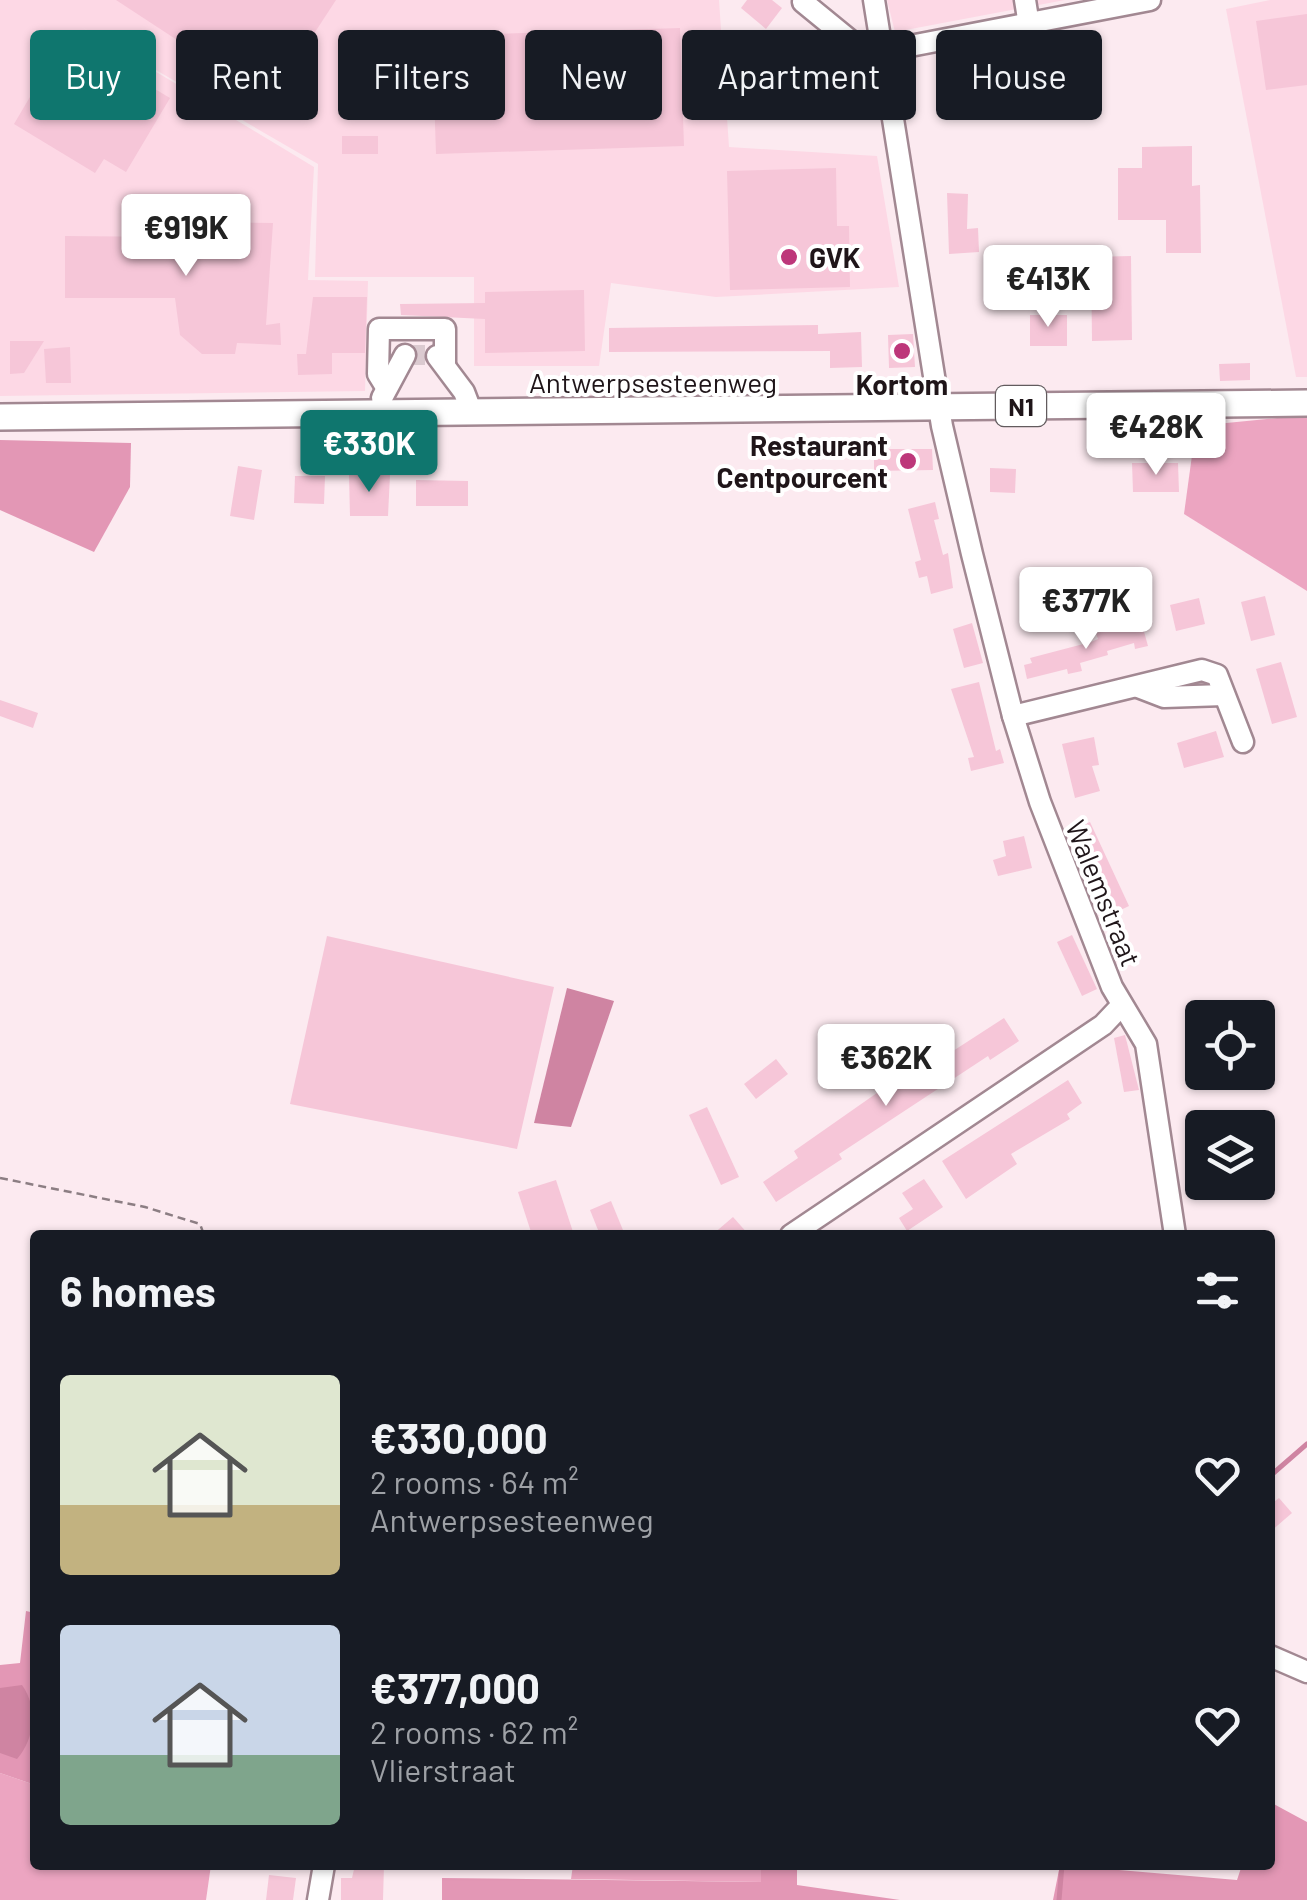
<!DOCTYPE html>
<meta charset="utf-8">
<style>
:root{--surface:#171b24;--page:#20242c;--text:#f1f3f6;--muted:#9ea1a6;--accent:#0f766e}
body{margin:0;font-family:Barlow,sans-serif;background:var(--page);color:var(--text);height:100vh;display:flex;flex-direction:column;font-size:38px;white-space:nowrap}
*{box-sizing:border-box;margin:0}
p{font-size:32px;color:var(--muted)}
.icon{flex:none;width:55px;height:55px;fill:none;stroke:currentColor;stroke-width:2;stroke-linecap:round;stroke-linejoin:round}
.map{position:relative;flex:1;overflow:hidden}
.drawer{position:absolute;left:30px;top:1230px;width:1245px;height:640px;display:flex;flex-direction:column;background:var(--surface);border-radius:10px;box-shadow:0 2px 8px #0004}
.drawer>*{flex:none}
.top-card{position:absolute;left:30px;top:30px;width:1248px;height:90px;display:flex;gap:20px}
.controls{position:absolute;left:1185px;top:1000px;display:grid;gap:20px}
.controls a{display:grid;place-items:center;width:90px;height:90px;border-radius:10px;background:var(--surface);box-shadow:0 2px 8px #0004;font-size:50px}
.price{position:absolute;translate:-50% -85px;padding:0 22px;border-radius:10px;background:#fff;color:#222;font-size:32px;line-height:65px;filter:drop-shadow(0 2px 5px #0008)}
.price::after{content:'';position:absolute;left:50%;top:60px;width:30px;height:22px;margin-left:-15px;background:inherit;clip-path:polygon(0 0,100% 0,50% 100%)}
.price.on{background:var(--accent);color:#fff}
ul{padding:0;list-style:none}
li{display:flex;align-items:center;gap:30px;height:250px;padding:0 30px}
li span{display:grid;place-items:center;flex:none;width:280px;height:200px;border-radius:10px;color:#555}
li>.icon{margin-inline-start:auto}
span .icon{width:120px;height:120px;fill:#fffc;stroke-width:1}
li b{font-size:42px}
h2{display:flex;justify-content:space-between;align-items:center;height:120px;padding:0 30px;font-size:42px}
.tag{padding:0 35px;border-radius:10px;background:var(--surface);box-shadow:0 2px 8px #0004;font-size:35px;line-height:90px}
.tag.on{background:var(--accent);color:#fff}
.map>svg:first-child{display:block}
.built{fill:#fdd8e5}
.green{fill:#eca5c1}
.forest{fill:#e397b5}
.water{fill:#cf84a2}
.lines{fill:none;stroke-linecap:round;stroke-linejoin:round}
.stream{stroke:#cf84a2;stroke-width:5}
.building{fill:#f6c6d8}
.minor-tunnel{stroke:#dbcad0;stroke-width:20;stroke-dasharray:20 10;stroke-linecap:butt}
.minor-casing{stroke:#a28892;stroke-width:25}
.major-casing{stroke:#a28892;stroke-width:30}
.path{stroke:#8c7e83;stroke-width:2.5;stroke-dasharray:8 5;stroke-linecap:butt}
.minor{stroke:#fff;stroke-width:20}
.major{stroke:#fff;stroke-width:25}
.poi-dot{fill:#bd377a;stroke:#fff;stroke-width:4}
.labels{text-anchor:middle;dominant-baseline:central;stroke-width:8;stroke-linejoin:round;paint-order:stroke}
.shield{fill:#fff;stroke:#625b5e;stroke-width:2.5}
.shield-label{font-size:25px;font-weight:bold;fill:#1f1519}
.poi-label{font-size:28px;font-weight:bold;fill:#1f1519;stroke:#fff;text-anchor:start}
.street-label{font-size:28px;fill:#1f1519;stroke:#fff}
</style>
<div class="map">
<svg width="1307" height="1900" viewBox="0 0 1307 1900">
<rect width="100%" height="100%" fill="#fceaf0"/>
<g class="built">
<polygon points="0,0 719,0 729,147 877,156 899,287 716,297 611,283 599,366 474,366 474,277 315,277 318,164 80,26 314,167 308,280 368,281 365,391 0,396"/>
<polygon points="887,0 1065,0 895,32"/>
<polygon points="1270,0 1307,0 1307,377 1296,377 1226,9"/>
</g>
<g class="green">
<polygon points="1307,415 1307,591 1184,514 1196,426"/>
<polygon points="0,1773 35,1785 35,1865 211,1865 206,1900 0,1900"/>
<polygon points="573,1865 761,1865 762,1882 571,1879"/>
</g>
<g class="forest">
<polygon points="0,440 131,443 130,487 94,552 0,510"/>
<polygon points="26,1611 35,1613 35,1785 0,1773 0,1665 20,1663"/>
<polygon points="1270,1802 1307,1822 1307,1900 1053,1900 1060,1865 1237,1880 1242,1865 1270,1865"/>
<polygon points="761,1865 797,1865 797,1885 900,1900 442,1900 442,1878 761,1882"/>
</g>
<g class="water">
<polygon points="567,988 614,1001 571,1127 534,1123"/>
<path d="M22 1685C38 1707 35 1738 17 1759L0 1753V1688Z"/>
</g>
<g class="lines">
<g class="stream">
<polyline points="1270,1476 1307,1444"/>
<polyline points="1059,1900 1062,1865"/>
</g>
</g>
<g class="building">
<polygon points="116,0 336,0 270,101"/>
<polygon points="747,0 772,0 782,8 766,29 741,8"/>
<polygon points="1307,14 1307,85 1266,90 1256,21"/>
<polygon points="680,28 684,146 436,154 432,36"/>
<polygon points="798,31 821,51 816,56 856,81 844,101 817,85 781,51"/>
<polygon points="66,36 170,98 126,172 104,159 95,173 14,124"/>
<rect x="342" y="136" width="36" height="18"/>
<polygon points="1192,146 1192,186 1200,185 1201,253 1166,253 1166,220 1118,220 1118,168 1142,168 1142,147"/>
<polygon points="836,168 837,226 849,226 850,287 730,290 727,171"/>
<polygon points="947,193 968,194 967,229 978,228 979,252 949,254"/>
<polygon points="175,222 273,223 266,325 280,323 281,345 237,343 235,354 202,354 180,335 175,298 65,298 65,236 175,237"/>
<polygon points="1131,256 1132,340 1092,341 1091,257"/>
<polygon points="584,290 585,351 485,353 485,319 401,315 400,304 485,303 485,292"/>
<polygon points="313,297 367,297 365,353 332,353 332,374 298,375 297,354 306,354"/>
<rect x="1030" y="315" width="37" height="31"/>
<polygon points="818,325 818,334 861,332 862,367 830,368 830,351 609,352 609,328"/>
<polygon points="913,334 915,367 889,368 888,335"/>
<polygon points="10,341 44,341 24,373 10,374"/>
<polygon points="70,347 71,383 46,383 44,349"/>
<polygon points="1250,363 1250,380 1220,381 1219,364"/>
<polygon points="874,449 932,449 933,470 874,471"/>
<polygon points="1132,463 1178,463 1179,492 1133,492"/>
<polygon points="238,466 262,470 254,520 230,516"/>
<polygon points="990,468 1016,469 1015,493 990,492"/>
<polygon points="349,475 390,475 388,516 350,516"/>
<polygon points="295,476 325,476 324,504 294,503"/>
<polygon points="416,480 468,481 468,506 416,506"/>
<polygon points="935,502 939,519 934,520 943,555 948,553 953,588 931,594 927,576 919,578 915,562 921,560 908,509"/>
<polygon points="1265,596 1275,635 1251,641 1241,602"/>
<polygon points="1199,598 1205,624 1176,631 1170,605"/>
<polygon points="972,623 983,663 964,668 953,629"/>
<polygon points="1134,624 1135,630 1143,628 1148,646 1135,649 1134,643 1107,651 1108,655 1080,663 1082,671 1068,674 1067,669 1027,679 1024,665 1032,663 1030,658 1091,642 1098,639 1096,633"/>
<polygon points="1281,662 1297,717 1272,724 1256,669"/>
<polygon points="979,682 996,751 1000,749 1004,763 971,771 968,758 974,757 951,689"/>
<polygon points="0,700 38,713 33,728 0,716"/>
<polygon points="1216,731 1224,757 1184,768 1177,743"/>
<polygon points="1094,737 1099,765 1092,766 1100,791 1075,798 1062,744"/>
<polygon points="1090,822 1129,906 1108,916 1070,830"/>
<polygon points="1024,836 1032,868 998,876 993,860 1006,856 1003,841"/>
<polygon points="1072,935 1097,989 1082,996 1057,942"/>
<polygon points="327,936 554,987 517,1149 290,1104"/>
<polygon points="1004,1018 1019,1041 990,1060 988,1056 839,1154 842,1159 776,1202 763,1182 798,1158 794,1151 914,1067 919,1073"/>
<polygon points="1125,1035 1139,1090 1124,1092 1114,1038"/>
<polygon points="776,1059 788,1074 756,1099 744,1084"/>
<polygon points="1068,1080 1082,1103 1067,1114 1070,1119 1011,1154 1017,1164 966,1199 942,1161"/>
<polygon points="707,1107 739,1177 721,1185 689,1115"/>
<polygon points="924,1179 943,1207 907,1231 899,1218 913,1209 902,1193"/>
<polygon points="556,1180 574,1235 532,1235 518,1192"/>
<polygon points="611,1201 625,1235 600,1235 590,1210"/>
<polygon points="733,1217 749,1235 712,1235"/>
<polygon points="1279,1498 1292,1513 1270,1532 1270,1505"/>
<polygon points="355,1865 384,1865 383,1900 341,1900 341,1878 352,1878"/>
<polygon points="269,1875 296,1878 293,1900 266,1900"/>
</g>
<g class="lines">
<polyline class="minor-tunnel" points="405,355 435,355"/>
<g class="minor-casing">
<g id="minor">
<polyline points="874,0 942,426 972,554 1013,716 1040,802 1112,987 1146,1044 1175,1235"/>
<polyline points="1025,0 1029,25"/>
<polyline points="803,2 858,47 884,51 1150,0"/>
<polyline points="437,356 464,392 472,413"/>
<polyline points="386,387 378,374 379,329 445,329 445,363"/>
<polyline points="382,398 405,355"/>
<polyline points="1138,687 1164,697 1224,695"/>
<polyline points="1013,716 1202,670 1217,675 1243,742"/>
<polyline points="791,1235 1103,1025 1122,1005"/>
<polyline points="1270,1656 1307,1672"/>
<polyline points="318,1900 324,1865"/>
</g>
</g>
<g class="major-casing">
<polyline id="major" points="0,417 1307,403"/>
</g>
<polyline class="path" points="0,1178 145,1207 200,1224 204,1235"/>
<use href="#minor" class="minor"/>
<use href="#major" class="major"/>
</g>
<g class="poi-dot">
<circle cx="789" cy="257" r="10"/>
<circle cx="902" cy="351" r="10"/>
<circle cx="908" cy="461" r="10"/>
</g>
<g class="labels">
<rect class="shield" x="996" y="386" width="50" height="40" rx="8"/>
<g class="shield-label">
<text x="1021" y="406">N1</text>
</g>
<g class="poi-label">
<text x="809" y="257">GVK</text>
<text x="902" y="384" text-anchor="middle">Kortom</text>
<text x="888" y="445" text-anchor="end">Restaurant<tspan x="888" dy="32">Centpourcent</tspan></text>
</g>
<g class="street-label">
<text x="653" y="382">Antwerpsesteenweg</text>
<text transform="translate(1104 893) rotate(68)">Walemstraat</text>
</g>
</g>
</svg>
<div class="controls">
<a><svg class="icon" aria-label="locate" viewBox="0 0 24 24"><circle cx="12" cy="12" r="6"/><path d="M12 2v4M12 18v4M2 12h4M18 12h4"/></svg></a>
<a><svg class="icon" aria-label="layers" viewBox="0 0 24 24"><path d="M12 4l9 5-9 5-9-5zM3 14l9 5 9-5"/></svg></a>
</div>
<b class="price" style="left:186px;top:279px">€919K</b>
<b class="price" style="left:1048px;top:330px">€413K</b>
<b class="price" style="left:1156px;top:478px">€428K</b>
<b class="price on" style="left:369px;top:495px">€330K</b>
<b class="price" style="left:1086px;top:652px">€377K</b>
<b class="price" style="left:886px;top:1109px">€362K</b>
<div class="top-card">
<a class="tag on">Buy</a>
<a class="tag">Rent</a>
<a class="tag">Filters</a>
<a class="tag">New</a>
<a class="tag">Apartment</a>
<a class="tag">House</a>
</div>
<section class="drawer">
<h2>6 homes<svg class="icon" aria-label="filters" viewBox="0 0 24 24"><path d="M4 7h16M4 17h16"/><circle cx="9" cy="7" r="2"/><circle cx="15" cy="17" r="2"/></svg></h2>
<ul>
<li><span style="background:linear-gradient(#dfe7d0 65%,#c2b280 0)"><svg class="icon" aria-label="home" viewBox="0 0 24 24"><path d="M3 11l9-7 9 7M6 9v11h12V9"/></svg></span><div><b>€330,000</b><p>2 rooms · 64 m²</p><p>Antwerpsesteenweg</p></div><svg class="icon" aria-label="heart" viewBox="0 0 24 24"><path d="M12 20l-8-8c-3-5 5-10 8-4 3-6 11-1 8 4z"/></svg></li>
<li><span style="background:linear-gradient(#c9d6e8 65%,#7fa58c 0)"><svg class="icon" aria-label="home" viewBox="0 0 24 24"><path d="M3 11l9-7 9 7M6 9v11h12V9"/></svg></span><div><b>€377,000</b><p>2 rooms · 62 m²</p><p>Vlierstraat</p></div><svg class="icon" aria-label="heart" viewBox="0 0 24 24"><path d="M12 20l-8-8c-3-5 5-10 8-4 3-6 11-1 8 4z"/></svg></li>
</ul>
</section>
</div>
